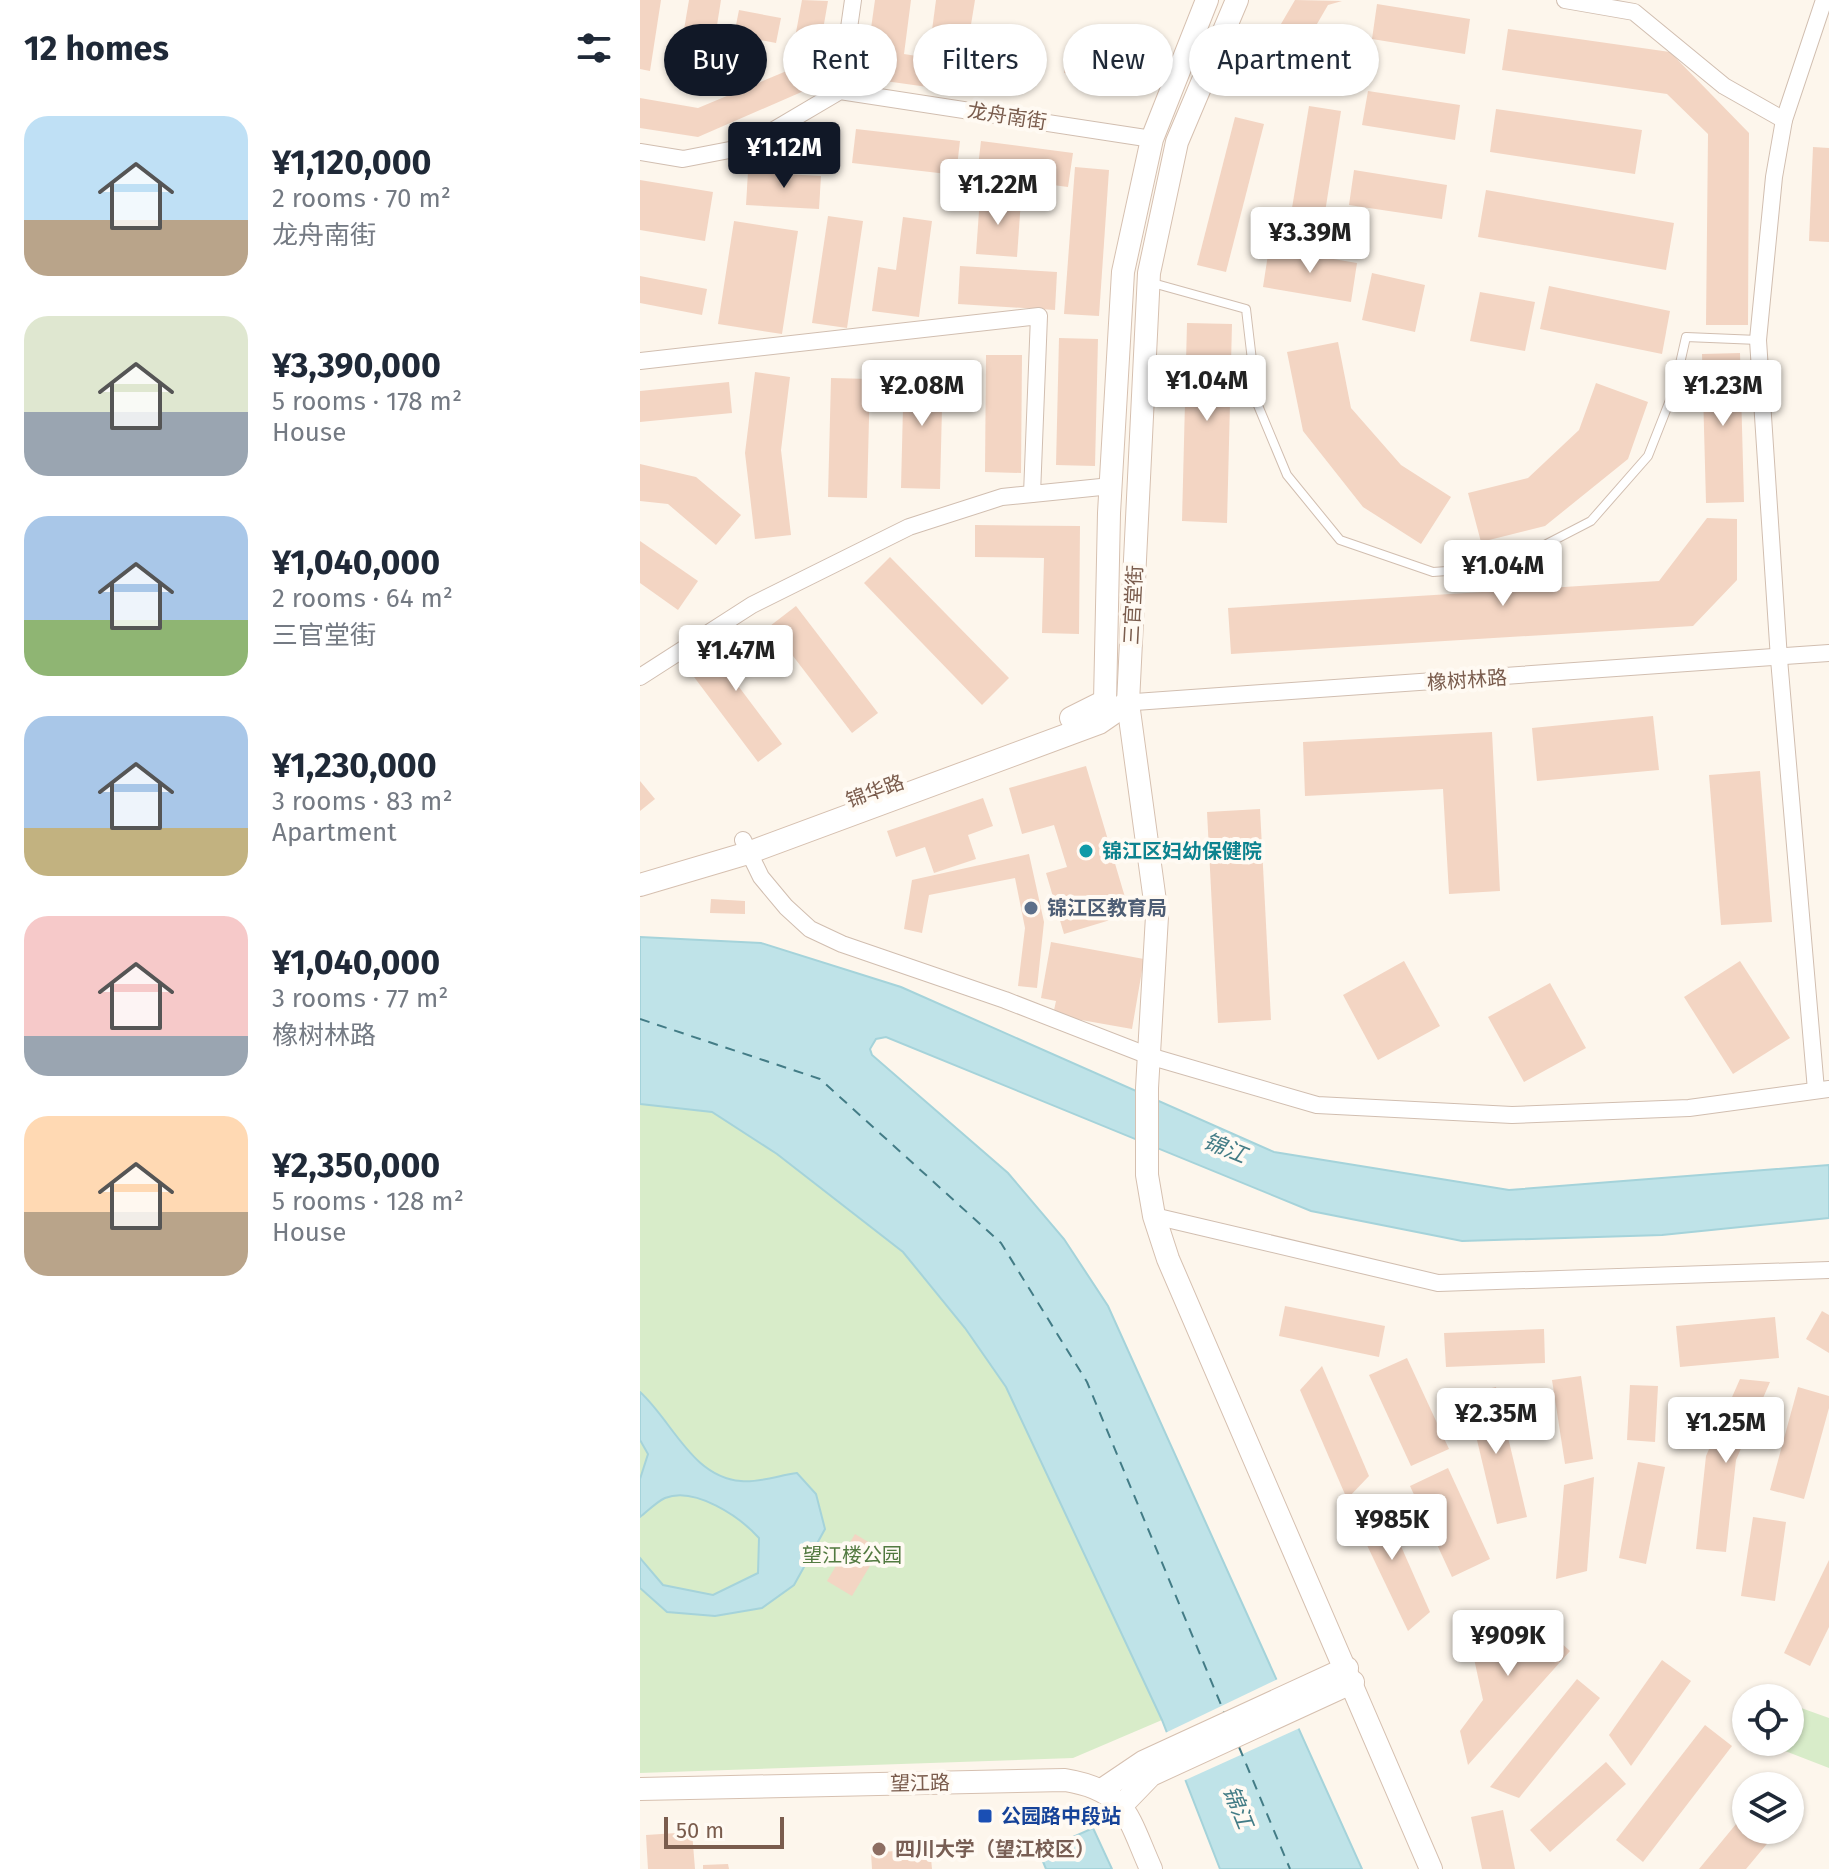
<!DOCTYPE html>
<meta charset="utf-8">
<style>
:root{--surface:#fff;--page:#f6f6f7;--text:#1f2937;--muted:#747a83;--accent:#111827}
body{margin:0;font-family:"Fira Sans","Noto Sans SC",sans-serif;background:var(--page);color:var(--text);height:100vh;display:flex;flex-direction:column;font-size:30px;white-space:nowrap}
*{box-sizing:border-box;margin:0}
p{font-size:26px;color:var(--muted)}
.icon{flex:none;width:44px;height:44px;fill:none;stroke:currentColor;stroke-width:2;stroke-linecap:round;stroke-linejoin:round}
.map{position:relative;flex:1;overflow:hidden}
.side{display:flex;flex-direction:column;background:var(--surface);width:640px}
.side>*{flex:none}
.hud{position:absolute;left:24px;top:24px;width:760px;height:72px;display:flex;gap:16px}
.tools{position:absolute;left:1092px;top:1684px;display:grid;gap:16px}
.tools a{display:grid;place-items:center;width:72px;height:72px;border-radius:50%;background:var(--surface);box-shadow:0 2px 6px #0004;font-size:40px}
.scale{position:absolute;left:24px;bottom:20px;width:120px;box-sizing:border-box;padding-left:8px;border:4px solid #7a5c4d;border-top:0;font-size:22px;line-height:28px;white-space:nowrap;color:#7a5c4d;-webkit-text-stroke:6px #fffaf3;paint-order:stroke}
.price{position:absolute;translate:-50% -68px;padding:0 18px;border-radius:8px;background:#fff;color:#222;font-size:26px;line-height:52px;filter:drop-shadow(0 2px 4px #0008)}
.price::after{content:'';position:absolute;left:50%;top:48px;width:24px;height:18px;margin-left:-12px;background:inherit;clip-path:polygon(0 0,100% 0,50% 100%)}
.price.active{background:var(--accent);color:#fff}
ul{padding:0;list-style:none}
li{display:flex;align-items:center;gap:24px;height:200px;padding:0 24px}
li span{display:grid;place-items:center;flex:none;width:224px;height:160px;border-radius:24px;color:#555}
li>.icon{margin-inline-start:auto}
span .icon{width:96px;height:96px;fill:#fffc;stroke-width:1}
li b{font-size:34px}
h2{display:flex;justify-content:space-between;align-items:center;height:96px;padding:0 24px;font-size:34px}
.tag{padding:0 28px;border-radius:36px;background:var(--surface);box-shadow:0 2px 6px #0004;font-size:28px;line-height:72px}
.tag.active{background:var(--accent);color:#fff}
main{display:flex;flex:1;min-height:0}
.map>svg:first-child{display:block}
.green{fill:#d8ecc9}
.water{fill:#bfe3e8;stroke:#a5d3da;stroke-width:2}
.pier{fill:#fdf6ec}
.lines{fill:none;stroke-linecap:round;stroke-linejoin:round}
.ferry{stroke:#437c86;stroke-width:2;stroke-dasharray:10 8;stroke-linecap:butt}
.building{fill:#f3d5c3}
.lane-casing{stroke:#d1beb0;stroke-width:10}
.street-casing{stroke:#d1beb0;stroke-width:18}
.secondary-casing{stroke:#d6c0b0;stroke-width:24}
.lane{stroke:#fff;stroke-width:8}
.street{stroke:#fff;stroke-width:16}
.secondary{stroke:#fff;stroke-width:22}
.culture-dot{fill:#0f9aa8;stroke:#fffaf3;stroke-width:3}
.service-dot{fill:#5c6f8a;stroke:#fffaf3;stroke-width:3}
.transit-dot{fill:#1a4fb4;stroke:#fffaf3;stroke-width:3}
.education-dot{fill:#8d6e63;stroke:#fffaf3;stroke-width:3}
.labels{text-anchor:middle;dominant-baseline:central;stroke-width:8;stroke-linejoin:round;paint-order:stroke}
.street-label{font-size:20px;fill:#7a5c4d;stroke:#fffaf3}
.culture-label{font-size:20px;font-weight:bold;fill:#0d838f;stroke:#fffaf3;text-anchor:start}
.service-label{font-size:20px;font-weight:bold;fill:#4e5e75;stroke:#fffaf3;text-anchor:start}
.park-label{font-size:20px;fill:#537a41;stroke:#fffaf3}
.transit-label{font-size:20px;font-weight:bold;fill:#164399;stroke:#fffaf3;text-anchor:start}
.education-label{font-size:20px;font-weight:bold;fill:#785e54;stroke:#fffaf3;text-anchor:start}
.water-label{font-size:22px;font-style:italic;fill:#437c86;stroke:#fffaf3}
</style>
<main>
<section class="side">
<h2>12 homes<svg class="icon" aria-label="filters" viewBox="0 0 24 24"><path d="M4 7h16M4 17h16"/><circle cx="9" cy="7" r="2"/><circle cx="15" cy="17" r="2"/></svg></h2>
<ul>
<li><span style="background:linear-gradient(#bfe0f5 65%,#b9a48a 0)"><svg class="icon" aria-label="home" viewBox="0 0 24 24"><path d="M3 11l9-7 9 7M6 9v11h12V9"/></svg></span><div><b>¥1,120,000</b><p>2 rooms · 70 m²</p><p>龙舟南街</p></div></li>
<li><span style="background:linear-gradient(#dfe7d0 60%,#9aa5b1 0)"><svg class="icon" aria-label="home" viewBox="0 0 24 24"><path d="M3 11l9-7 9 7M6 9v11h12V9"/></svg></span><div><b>¥3,390,000</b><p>5 rooms · 178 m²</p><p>House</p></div></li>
<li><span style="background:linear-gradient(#a9c7e8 65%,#8fb573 0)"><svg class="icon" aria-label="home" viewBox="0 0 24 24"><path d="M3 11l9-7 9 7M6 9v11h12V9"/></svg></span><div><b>¥1,040,000</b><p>2 rooms · 64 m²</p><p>三官堂街</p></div></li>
<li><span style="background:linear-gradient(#a9c7e8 70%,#c2b280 0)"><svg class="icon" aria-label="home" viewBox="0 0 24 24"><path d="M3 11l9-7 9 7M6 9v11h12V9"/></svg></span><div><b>¥1,230,000</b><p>3 rooms · 83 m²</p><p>Apartment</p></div></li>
<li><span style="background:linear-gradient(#f6c9c9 75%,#9aa5b1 0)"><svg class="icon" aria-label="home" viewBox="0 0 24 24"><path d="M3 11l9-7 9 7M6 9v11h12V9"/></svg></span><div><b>¥1,040,000</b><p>3 rooms · 77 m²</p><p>橡树林路</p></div></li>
<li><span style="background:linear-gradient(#ffd9b3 60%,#b9a48a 0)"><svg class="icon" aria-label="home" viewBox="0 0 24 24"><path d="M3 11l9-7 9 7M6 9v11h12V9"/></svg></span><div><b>¥2,350,000</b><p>5 rooms · 128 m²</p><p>House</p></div></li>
</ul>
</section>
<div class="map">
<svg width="1189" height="1869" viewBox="0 0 1189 1869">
<rect width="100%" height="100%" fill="#fdf6ec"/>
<g class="green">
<polygon points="0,1104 72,1112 137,1154 263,1252 325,1328 366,1387 522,1720 433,1758 0,1773"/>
<polygon points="1150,1704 1189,1718 1189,1768 1122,1742 1150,1742"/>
</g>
<g class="water">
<polygon points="0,937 121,943 261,987 634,1152 869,1190 1189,1165 1189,1218 1022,1235 822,1241 671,1211 246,1037 236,1039 230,1049 232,1055 368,1173 424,1239 468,1306 722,1869 580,1869 522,1720 366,1387 325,1328 263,1252 137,1154 72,1112 0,1104"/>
<path d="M0 1392C33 1422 52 1477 101 1481 119 1483 140 1475 157 1473L176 1494 185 1529 154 1585 122 1608 75 1616 27 1612 0 1588V1558L23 1585 73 1595 118 1573 119 1538C100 1517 55 1486 25 1498 16 1502 7 1512 0 1517V1479L8 1454 0 1440Z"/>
<polygon points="453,1828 472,1869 406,1869 399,1852"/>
</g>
<polygon class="pier" points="640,1678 662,1727 541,1782 523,1734"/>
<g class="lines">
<g class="ferry">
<polyline points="0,1019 180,1079 361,1243 447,1382 584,1712"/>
<polyline points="599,1747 650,1869"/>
</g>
</g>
<g class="building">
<polygon points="0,0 21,0 10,71 0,69"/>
<polygon points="49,0 81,0 68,82 36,77"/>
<polygon points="162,0 188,1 173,87 58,137 0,128 0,98 58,108 149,70"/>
<polygon points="235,0 271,0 264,54 334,65 330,93 224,78"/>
<polygon points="296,0 335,0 328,43 291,38"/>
<polygon points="655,0 702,1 688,5 641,86 614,70"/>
<polygon points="737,4 830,19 825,54 732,39"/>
<polygon points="99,10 141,18 136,43 94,35"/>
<polygon points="868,29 1030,52 1109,133 1108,325 1066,325 1068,134 1027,94 862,70"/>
<polygon points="429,45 469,53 464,81 424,73"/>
<polygon points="728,91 820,105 815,140 722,125"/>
<polygon points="669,106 701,111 683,225 650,220"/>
<polygon points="856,109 1002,130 995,174 850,152"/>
<polygon points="595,117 624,124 586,272 557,265"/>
<polygon points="216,129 320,141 316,175 212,163"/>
<polygon points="341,141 433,153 428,187 337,175"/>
<polygon points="1173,147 1189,148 1189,242 1169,241"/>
<polygon points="435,167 469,170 459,316 424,314"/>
<polygon points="714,170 807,185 802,219 709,205"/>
<polygon points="108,172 181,176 179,209 106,205"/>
<polygon points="0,180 73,192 65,241 0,230"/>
<polygon points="846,190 1034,223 1026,270 838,237"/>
<polygon points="340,197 381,200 377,257 336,254"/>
<polygon points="188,216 223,221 207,328 172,323"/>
<polygon points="263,217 292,221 279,317 232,311 238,267 256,270"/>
<polygon points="94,221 158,231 142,334 78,324"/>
<polygon points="629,248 717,263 711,302 623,287"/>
<polygon points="320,266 417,272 415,310 318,304"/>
<polygon points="732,273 785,285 775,332 722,320"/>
<polygon points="0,276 67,289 62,315 0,303"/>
<polygon points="909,286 1030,311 1022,354 900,329"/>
<polygon points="840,292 895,302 885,351 830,341"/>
<polygon points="547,323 592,324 587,523 542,521"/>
<polygon points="419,338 458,339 455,466 416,465"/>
<polygon points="698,342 711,408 761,465 811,497 781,544 723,507 663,431 647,352"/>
<polygon points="1100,353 1104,502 1066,503 1062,354"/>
<polygon points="346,355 382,355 381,473 345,472"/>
<polygon points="264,366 303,367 300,489 261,488"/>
<polygon points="115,372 150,377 141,450 151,535 115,539 105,453"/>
<polygon points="191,378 230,379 227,498 188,497"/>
<polygon points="89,382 92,413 0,422 0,391"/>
<polygon points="956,383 1008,402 988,459 905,526 841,542 828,493 888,478 939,430"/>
<polygon points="0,464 56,477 101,515 76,545 28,504 0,501"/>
<polygon points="1067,518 1097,519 1097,580 1053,626 591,654 588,608 1019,581"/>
<polygon points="335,525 440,526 439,634 402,633 404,558 335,557"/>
<polygon points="0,541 58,581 38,610 0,583"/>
<polygon points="250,557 369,678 342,705 224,583"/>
<polygon points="156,606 238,713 212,733 130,626"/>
<polygon points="98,631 122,663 96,683 142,744 118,762 48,669"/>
<polygon points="1013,716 1019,770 897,781 892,728"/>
<polygon points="852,732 860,891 809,894 803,789 665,796 663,742"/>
<polygon points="446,766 490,914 424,934 406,873 427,867 414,825 382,834 369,788"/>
<polygon points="1120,771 1132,922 1081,925 1069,775"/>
<polygon points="0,781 15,799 0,811"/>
<polygon points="343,798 353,826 328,835 336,859 294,873 285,847 256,857 247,831"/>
<polygon points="620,809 631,1020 578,1023 567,812"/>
<polygon points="389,854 404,922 397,988 378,986 385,928 375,878 289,895 282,933 264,929 272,880"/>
<polygon points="71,899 105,901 105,914 70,913"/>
<polygon points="411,942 504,959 492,1029 413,1015 416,1001 401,998"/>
<polygon points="764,961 800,1026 738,1060 703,995"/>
<polygon points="1100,961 1150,1038 1093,1074 1044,997"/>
<polygon points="910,983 946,1048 884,1082 848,1017"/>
<polygon points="645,1306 745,1326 739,1357 639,1336"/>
<polygon points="1182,1311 1189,1315 1189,1353 1166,1339"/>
<polygon points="1135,1317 1139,1358 1040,1367 1036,1326"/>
<polygon points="904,1329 905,1363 806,1367 804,1333"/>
<polygon points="767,1358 809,1449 771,1466 729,1375"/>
<polygon points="682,1366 729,1476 707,1499 660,1390"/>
<polygon points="941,1376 953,1459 925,1464 912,1380"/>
<polygon points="1100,1379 1130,1382 1096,1460 1086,1552 1056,1549 1066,1456"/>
<polygon points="990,1385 1018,1386 1015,1442 987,1440"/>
<polygon points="856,1387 887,1517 857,1524 826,1394"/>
<polygon points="1158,1387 1189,1396 1189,1408 1164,1499 1130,1490"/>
<polygon points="998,1462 1025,1467 1006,1564 979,1558"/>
<polygon points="808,1468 850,1559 812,1577 770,1486"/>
<polygon points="954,1477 947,1571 916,1579 924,1485"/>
<polygon points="738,1494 790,1612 768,1631 714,1518"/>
<polygon points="1113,1517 1146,1522 1135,1601 1101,1596"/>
<polygon points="215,1534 240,1549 212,1596 187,1581"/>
<polygon points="1189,1560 1189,1627 1170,1666 1144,1653"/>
<polygon points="882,1620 909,1632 930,1651 828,1765 820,1731 843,1700 833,1654 856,1628"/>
<polygon points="1022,1660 1051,1681 991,1766 969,1735"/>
<polygon points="937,1679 960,1698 879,1798 850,1787"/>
<polygon points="1065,1725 1092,1746 1003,1862 976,1840"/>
<polygon points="966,1762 986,1784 910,1852 890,1830"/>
<polygon points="863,1810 875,1869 842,1869 831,1817"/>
<polygon points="1106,1812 1106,1830 1136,1833 1106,1869 1059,1869"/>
<polygon points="52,1832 55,1869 8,1869 6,1835"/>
<polygon points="290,1848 292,1869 232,1869 231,1853"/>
<polygon points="88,1864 89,1869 63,1869 63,1865"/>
</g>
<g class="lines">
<g class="lane-casing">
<polyline id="lane" points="509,282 606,309 617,403 647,475 700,540 793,572 862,567 951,521 1008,456 1034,390 1046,337 1118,340"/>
</g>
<g class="street-casing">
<g id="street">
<polyline points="925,0 994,12 1084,86 1144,120"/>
<polyline points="200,91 213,0"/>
<polyline points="0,152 43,159 105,147 200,91 512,139"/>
<polyline points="0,361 399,316 392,494"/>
<polyline points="0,677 112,605 269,527 362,497 471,486"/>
<polyline points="481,703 1189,653"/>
<polyline points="103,840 121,877 146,907 170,929 202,944 365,1000 509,1056 677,1105 872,1115 1049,1108 1189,1089"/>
<polyline points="1176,1090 1139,659 1118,340 1134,177 1144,120 1184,0"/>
<polyline points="514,1216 798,1283 1189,1270"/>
</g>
</g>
<g class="secondary-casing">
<g id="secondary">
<polyline points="488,703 517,916 507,1088 507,1175 514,1216 528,1259 791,1869"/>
<polyline points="431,718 465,701 469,513 483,272 512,139 567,0"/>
<polyline points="0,885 108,853 459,723 488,703 509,273 537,142 597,0"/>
<path d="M0 1789 425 1780C487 1790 488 1818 511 1869"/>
<polyline points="463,1789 503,1762 707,1668"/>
<polyline points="482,1805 511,1775 713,1682"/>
</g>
</g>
<use href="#lane" class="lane"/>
<use href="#street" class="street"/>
<use href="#secondary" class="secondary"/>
</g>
<circle class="culture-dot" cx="446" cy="851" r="8"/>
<circle class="service-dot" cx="391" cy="908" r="8"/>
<rect class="transit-dot" x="337" y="1808" width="16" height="16" rx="4"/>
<circle class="education-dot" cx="239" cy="1849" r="8"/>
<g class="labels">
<g class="street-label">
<text transform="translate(367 116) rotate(9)">龙舟南街</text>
<text transform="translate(493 605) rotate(-87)">三官堂街</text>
<text transform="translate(827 680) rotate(-4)">橡树林路</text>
<text transform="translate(235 791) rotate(-20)">锦华路</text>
<text transform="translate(280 1783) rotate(-1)">望江路</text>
</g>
<g class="culture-label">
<text x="462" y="851">锦江区妇幼保健院</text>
</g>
<g class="service-label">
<text x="407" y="908">锦江区教育局</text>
</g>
<g class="park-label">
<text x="212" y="1555">望江楼公园</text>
</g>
<g class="transit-label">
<text x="361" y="1816">公园路中段站</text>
</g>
<g class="education-label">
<text x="255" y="1849">四川大学（望江校区）</text>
</g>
<g class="water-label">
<text transform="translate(585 1148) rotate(22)">锦江</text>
<text transform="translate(598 1807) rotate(68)">锦江</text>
</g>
</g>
</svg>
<div class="tools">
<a><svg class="icon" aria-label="locate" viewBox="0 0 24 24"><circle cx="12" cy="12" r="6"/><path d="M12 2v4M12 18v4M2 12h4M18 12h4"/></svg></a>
<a><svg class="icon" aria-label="layers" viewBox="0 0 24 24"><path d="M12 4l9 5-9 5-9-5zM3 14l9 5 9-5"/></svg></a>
</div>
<div class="scale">50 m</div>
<b class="price active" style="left:144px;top:190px">¥1.12M</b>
<b class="price" style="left:358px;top:227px">¥1.22M</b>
<b class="price" style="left:670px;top:275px">¥3.39M</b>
<b class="price" style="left:567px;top:423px">¥1.04M</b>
<b class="price" style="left:282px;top:428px">¥2.08M</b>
<b class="price" style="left:1083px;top:428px">¥1.23M</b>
<b class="price" style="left:863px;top:608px">¥1.04M</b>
<b class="price" style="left:96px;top:693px">¥1.47M</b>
<b class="price" style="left:856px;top:1456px">¥2.35M</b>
<b class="price" style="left:1086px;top:1465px">¥1.25M</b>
<b class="price" style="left:752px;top:1562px">¥985K</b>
<b class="price" style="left:868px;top:1678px">¥909K</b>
<div class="hud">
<a class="tag active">Buy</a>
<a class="tag">Rent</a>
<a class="tag">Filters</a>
<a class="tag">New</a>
<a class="tag">Apartment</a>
</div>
</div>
</main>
